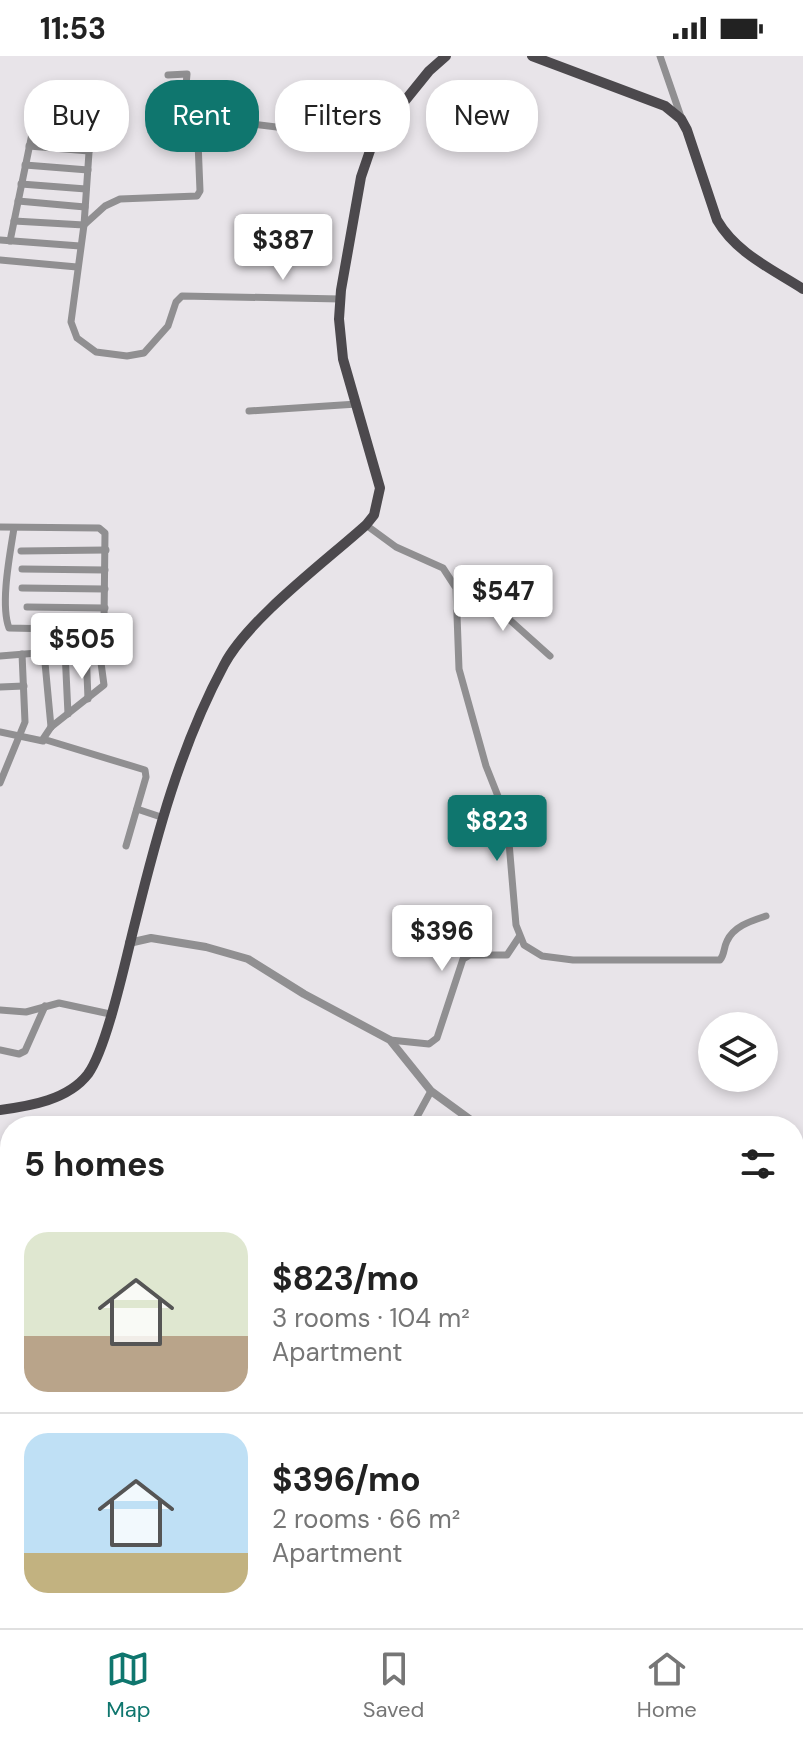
<!DOCTYPE html>
<meta charset="utf-8">
<style>
:root{--surface:#fff;--page:#f2f2f2;--text:#222;--muted:#767676;--line:#e0e0e0;--accent:#0f766e}
body{margin:0;font-family:"DM Sans",sans-serif;background:var(--page);color:var(--text);height:100vh;display:flex;flex-direction:column;font-size:30px;white-space:nowrap}
*{box-sizing:border-box;margin:0}
p{font-size:26px;color:var(--muted)}
.icon{flex:none;width:44px;height:44px;fill:none;stroke:currentColor;stroke-width:2;stroke-linecap:round;stroke-linejoin:round}
.map{position:relative;flex:1;overflow:hidden}
.sheet{position:absolute;left:0px;top:1060px;width:804px;height:512px;display:flex;flex-direction:column;background:var(--surface);border-radius:32px 32px 0 0;box-shadow:0 4px 12px #0003}
.sheet>*{flex:none}
.banner{position:absolute;left:24px;top:24px;width:756px;height:72px;display:flex;gap:16px}
.buttons{position:absolute;left:698px;top:956px;display:grid;gap:16px}
.buttons a{display:grid;place-items:center;width:80px;height:80px;border-radius:50%;background:var(--surface);box-shadow:0 4px 12px #0003;font-size:40px}
.price{position:absolute;translate:-50% -68px;padding:0 18px;border-radius:8px;background:#fff;color:#222;font-size:26px;line-height:52px;filter:drop-shadow(0 2px 4px #0008)}
.price::after{content:'';position:absolute;left:50%;top:48px;width:24px;height:18px;margin-left:-12px;background:inherit;clip-path:polygon(0 0,100% 0,50% 100%)}
.price.on{background:var(--accent);color:#fff}
ul{padding:0;list-style:none}
li{display:flex;align-items:center;gap:24px;height:200px;padding:0 24px}
li+li{border-top:2px solid var(--line)}
li span{display:grid;place-items:center;flex:none;width:224px;height:160px;border-radius:24px;color:#555}
li>.icon{margin-inline-start:auto}
span .icon{width:96px;height:96px;fill:#fffc;stroke-width:1}
li b{font-size:34px}
h2{display:flex;justify-content:space-between;align-items:center;height:96px;padding:0 24px;font-size:34px}
.pill{padding:0 28px;border-radius:32px;background:var(--surface);box-shadow:0 4px 12px #0003;font-size:28px;line-height:72px}
.pill.on{background:var(--accent);color:#fff}
.status{display:flex;justify-content:space-between;align-items:center;height:56px;padding:0 40px;background:var(--surface);direction:ltr}
.status svg{height:22px;fill:currentColor}
.dock{display:flex;justify-content:space-around;align-items:center;height:112px;border-top:2px solid var(--line);background:var(--surface);font-size:22px;color:var(--muted)}
.dock a{display:grid;justify-items:center;gap:4px}
.dock .on{color:var(--accent)}
.map>svg:first-child{display:block}
.lines{fill:none;stroke-linecap:round;stroke-linejoin:round}
.minor{stroke:#908f91;stroke-width:7}
.tertiary{stroke:#908f91;stroke-width:8}
.primary{stroke:#4c494d;stroke-width:10}
</style>
<div class="status"><b>11:53</b><svg viewBox="0 0 49 12"><path d="M0 12V9h3v3zM5 12V6h3v6zM10 12V3h3v9zM15 12V0h3v12zM26 1h20v11H26zM47 4h2v5h-2z"/></svg></div>
<div class="map">
<svg width="803" height="1572" viewBox="0 0 803 1572">
<rect width="100%" height="100%" fill="#e8e4e9"/>
<g class="lines">
<g class="minor">
<polyline points="660,0 681,61"/>
<polyline points="168,19 187,18 184,53 188,60 374,83"/>
<polyline points="37,54 92,55"/>
<polyline points="33,72 90,76"/>
<polyline points="29,90 89,95"/>
<polyline points="25,109 88,114"/>
<polyline points="21,128 86,133"/>
<polyline points="18,145 85,151"/>
<polyline points="14,165 84,169 105,150 120,143 197,140 200,135 197,61"/>
<polyline points="0,184 80,190"/>
<polyline points="10,185 40,39 46,34 87,33 93,38 84,169 71,266 77,282 96,296 127,300 144,297 168,270 176,246 182,240 341,243"/>
<polyline points="0,204 77,211"/>
<polyline points="249,355 357,348"/>
<path d="M366 469 396 491 443 512 456 532 459 613 486 710 507 763 516 869 524 889 542 900 573 904H720C725 898 723 893 727 885 734 870 751 865 766 860"/>
<polyline points="0,471 99,472 105,477 104,565 99,592 104,629 51,671 43,683 145,714 146,721 126,790"/>
<path d="M14 472C10 498 0 548 9 572L102 574"/>
<polyline points="21,495 106,494"/>
<polyline points="22,513 105,514"/>
<polyline points="22,532 105,533"/>
<polyline points="459,544 502,557 550,600"/>
<polyline points="27,551 105,552"/>
<polyline points="86,593 88,643"/>
<polyline points="65,595 68,658"/>
<polyline points="44,596 51,671"/>
<polyline points="0,600 99,592"/>
<polyline points="0,631 24,630"/>
<polyline points="0,676 43,685"/>
<polyline points="0,727 25,666 22,598"/>
<polyline points="137,753 161,761"/>
<polyline points="0,954 26,956 59,947 110,958"/>
<polyline points="390,984 429,988 437,982 463,903 470,899 507,899 519,881"/>
<polyline points="0,994 19,998 25,995 45,950"/>
<polyline points="412,1070 431,1035"/>
<polyline points="0,1221 10,1231"/>
<polyline points="0,1351 10,1355"/>
<polyline points="0,1428 10,1432"/>
<polyline points="406,1562 407,1572"/>
<polyline points="524,1562 526,1572"/>
<polyline points="659,1562 661,1572"/>
<polyline points="737,1562 739,1572"/>
<polyline points="455,1572 495,1567"/>
<polyline points="611,1572 649,1562"/>
</g>
<g class="tertiary">
<polyline points="129,887 151,882 206,891 248,903 304,938 390,984 431,1035 479,1070"/>
<polyline points="794,1132 803,1130"/>
</g>
<g class="primary">
<path d="M532 0 665 50 681 63 687 74 717 164C736 197 772 213 803 233"/>
<path d="M0 1054C30 1050 68 1044 88 1018 107 992 126 902 135 867 157 778 180 691 224 609 248 563 326 505 366 469L374 459 380 432 343 303 339 263 341 234 361 121 374 83 429 15 446 0"/>
</g>
</g>
</svg>
<div class="buttons">
<a><svg class="icon" aria-label="layers" viewBox="0 0 24 24"><path d="M12 4l9 5-9 5-9-5zM3 14l9 5 9-5"/></svg></a>
</div>
<b class="price" style="left:283px;top:226px">$387</b>
<b class="price" style="left:503px;top:577px">$547</b>
<b class="price" style="left:82px;top:625px">$505</b>
<b class="price on" style="left:497px;top:807px">$823</b>
<b class="price" style="left:442px;top:917px">$396</b>
<div class="banner">
<a class="pill">Buy</a>
<a class="pill on">Rent</a>
<a class="pill">Filters</a>
<a class="pill">New</a>
</div>
<section class="sheet">
<h2>5 homes<svg class="icon" aria-label="filters" viewBox="0 0 24 24"><path d="M4 7h16M4 17h16"/><circle cx="9" cy="7" r="2"/><circle cx="15" cy="17" r="2"/></svg></h2>
<ul>
<li><span style="background:linear-gradient(#dfe7d0 65%,#b9a48a 0)"><svg class="icon" aria-label="home" viewBox="0 0 24 24"><path d="M3 11l9-7 9 7M6 9v11h12V9"/></svg></span><div><b>$823/mo</b><p>3 rooms · 104 m²</p><p>Apartment</p></div></li>
<li><span style="background:linear-gradient(#bfe0f5 75%,#c2b280 0)"><svg class="icon" aria-label="home" viewBox="0 0 24 24"><path d="M3 11l9-7 9 7M6 9v11h12V9"/></svg></span><div><b>$396/mo</b><p>2 rooms · 66 m²</p><p>Apartment</p></div></li>
</ul>
</section>
</div>
<nav class="dock">
<a class="on"><svg class="icon" aria-label="map" viewBox="0 0 24 24"><path d="M3 6l6-2 6 2 6-2v14l-6 2-6-2-6 2zM9 4v14M15 6v14"/></svg>Map</a>
<a><svg class="icon" aria-label="saved" viewBox="0 0 24 24"><path d="M7 4h10v16l-5-4-5 4z"/></svg>Saved</a>
<a><svg class="icon" aria-label="home" viewBox="0 0 24 24"><path d="M3 11l9-7 9 7M6 9v11h12V9"/></svg>Home</a>
</nav>
